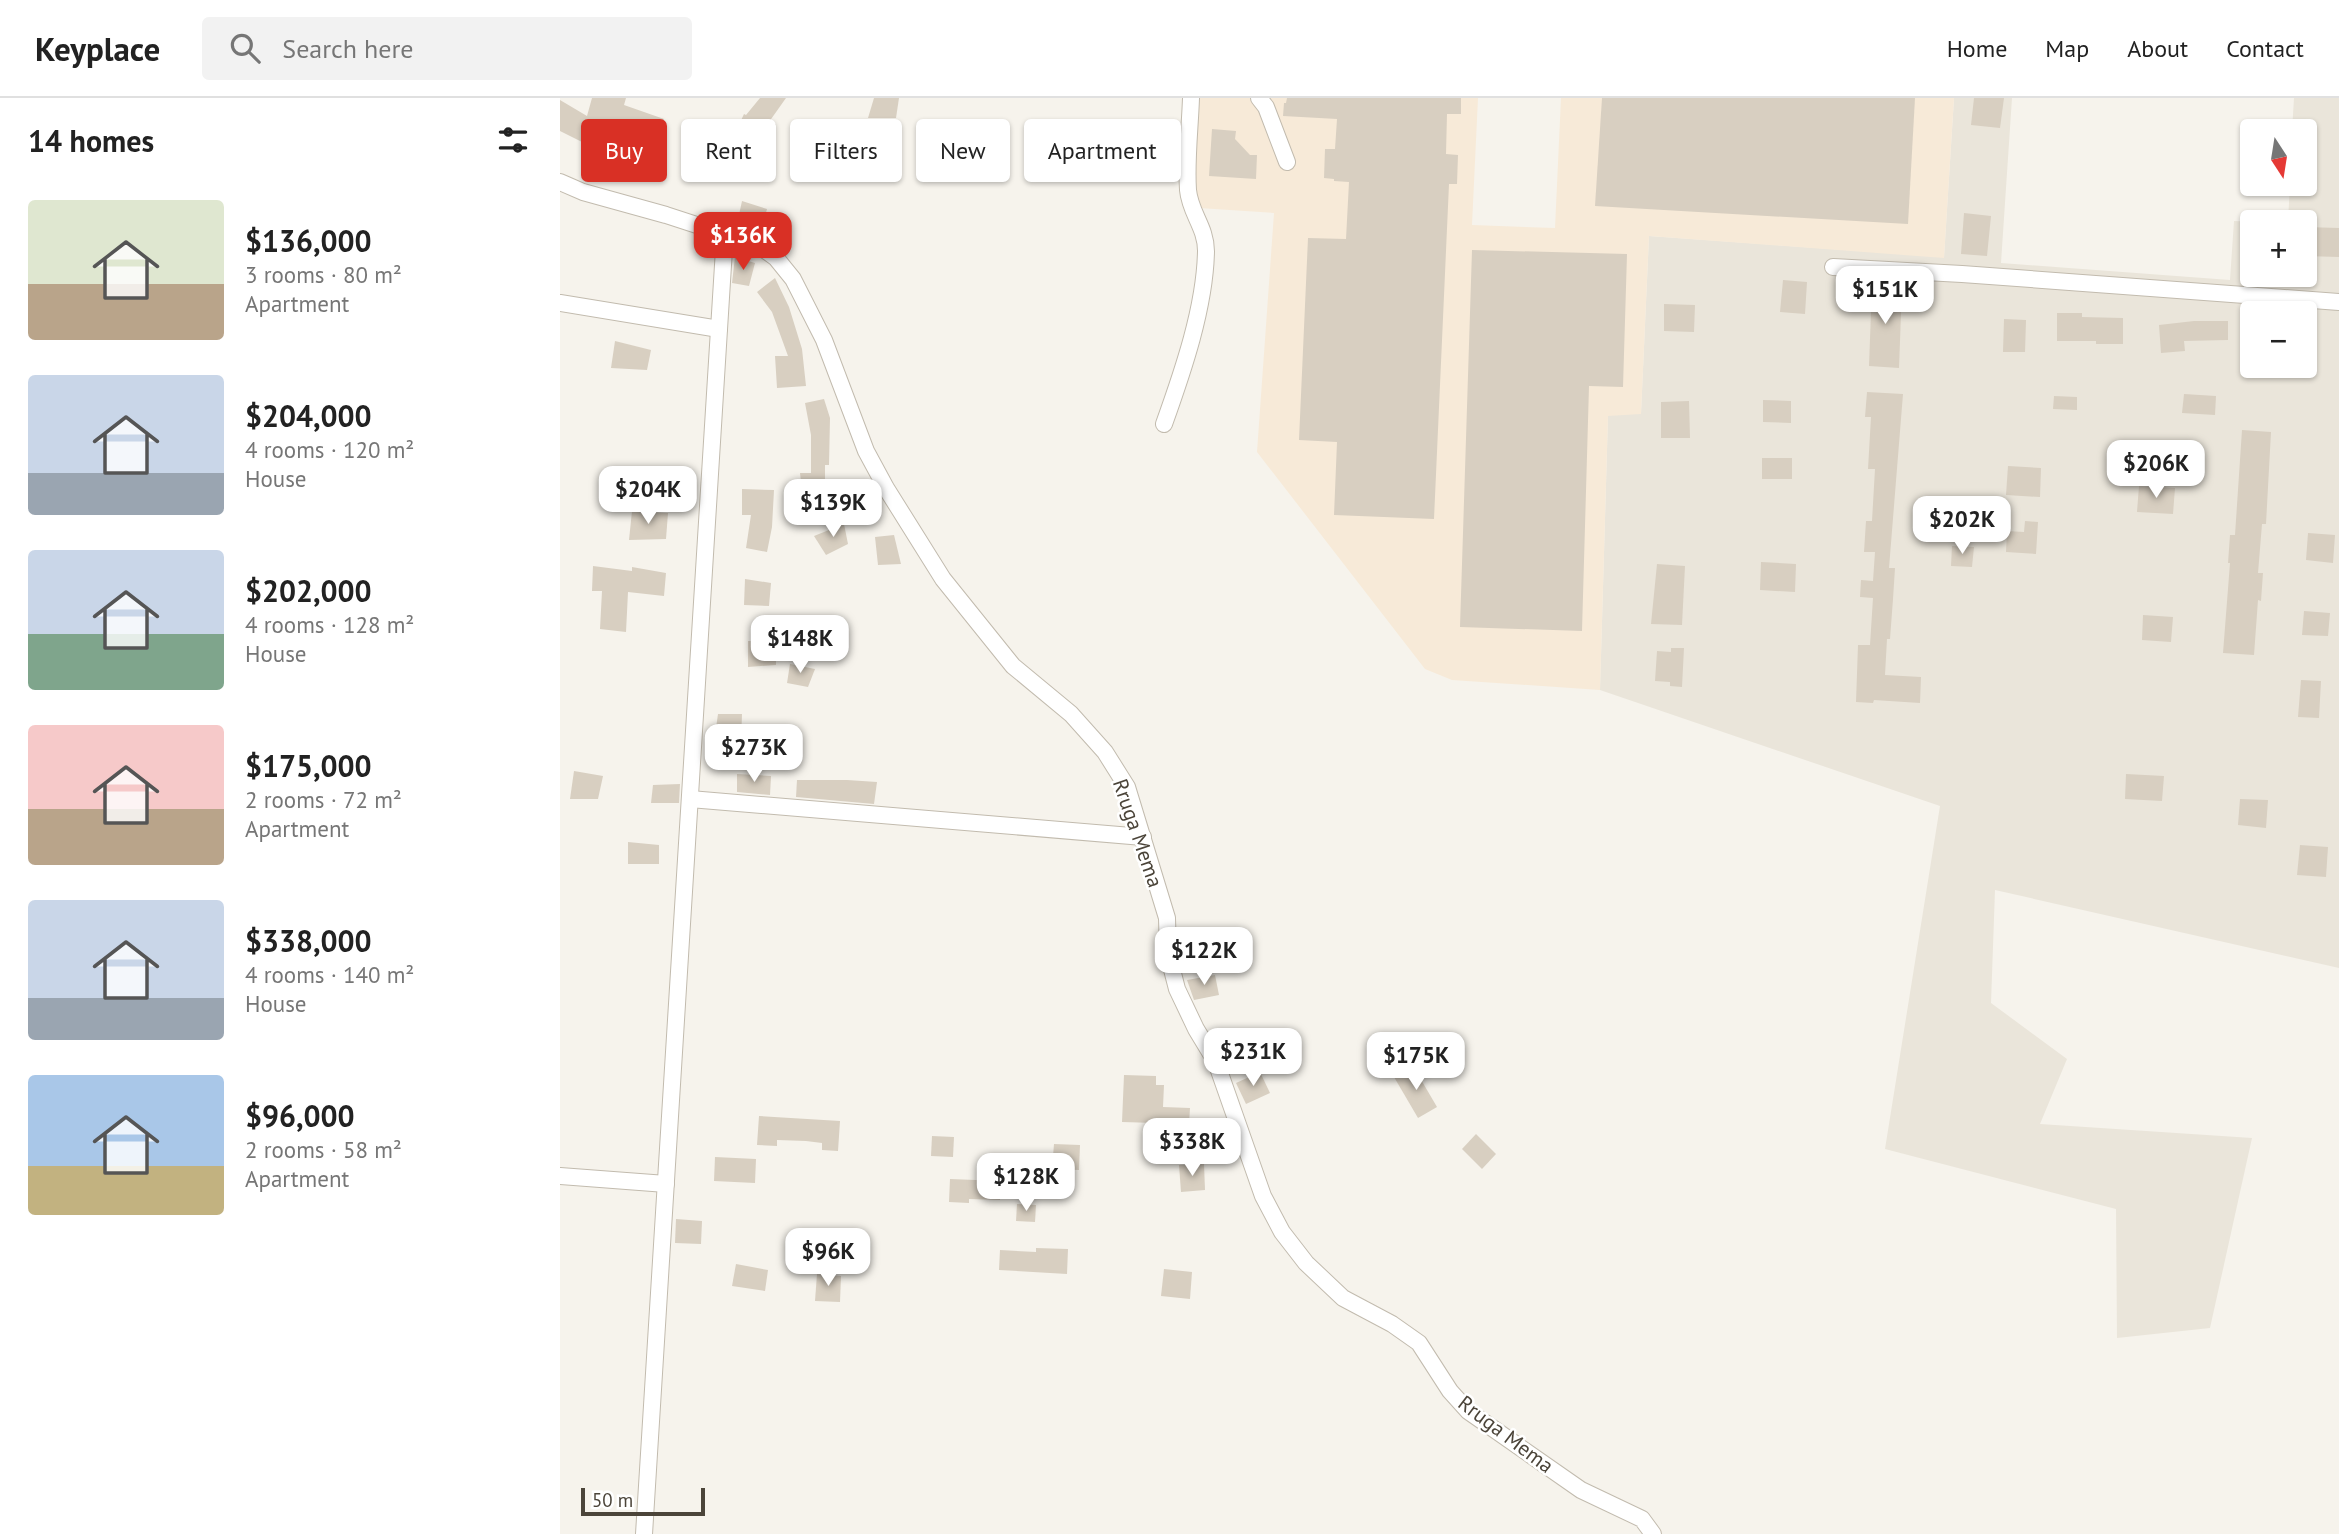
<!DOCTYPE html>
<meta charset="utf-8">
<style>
:root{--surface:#fff;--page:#f2f2f2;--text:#222;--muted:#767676;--line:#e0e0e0;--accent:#d93025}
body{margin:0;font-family:"PT Sans",sans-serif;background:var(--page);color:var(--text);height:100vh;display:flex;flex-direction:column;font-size:26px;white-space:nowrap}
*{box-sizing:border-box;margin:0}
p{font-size:23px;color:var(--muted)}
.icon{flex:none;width:38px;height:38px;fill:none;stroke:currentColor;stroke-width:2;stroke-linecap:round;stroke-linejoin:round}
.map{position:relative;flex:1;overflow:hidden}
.details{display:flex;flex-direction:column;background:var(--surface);width:560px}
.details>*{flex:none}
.top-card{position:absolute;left:21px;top:21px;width:665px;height:63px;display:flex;gap:14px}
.needle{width:46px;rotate:168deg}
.controls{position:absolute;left:1680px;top:21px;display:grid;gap:14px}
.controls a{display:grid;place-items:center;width:77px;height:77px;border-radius:7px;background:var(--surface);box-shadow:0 2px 5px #0004;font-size:35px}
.scale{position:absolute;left:21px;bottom:18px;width:124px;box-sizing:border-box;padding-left:7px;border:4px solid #4b4439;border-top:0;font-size:19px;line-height:24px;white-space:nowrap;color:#4b4439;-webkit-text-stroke:5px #fff;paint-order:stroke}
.price{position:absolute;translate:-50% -60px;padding:0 16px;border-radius:14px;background:#fff;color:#222;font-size:23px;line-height:46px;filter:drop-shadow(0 2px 4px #0008)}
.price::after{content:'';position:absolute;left:50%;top:42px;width:21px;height:16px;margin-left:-10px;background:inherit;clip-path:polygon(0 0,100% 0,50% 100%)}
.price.selected{background:var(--accent);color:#fff}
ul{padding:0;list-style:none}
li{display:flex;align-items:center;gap:21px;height:175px;padding:0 28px}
li span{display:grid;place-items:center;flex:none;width:196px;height:140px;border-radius:7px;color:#555}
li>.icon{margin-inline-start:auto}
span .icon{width:84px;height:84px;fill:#fffc;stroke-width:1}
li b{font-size:30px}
h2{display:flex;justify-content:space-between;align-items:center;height:84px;padding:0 28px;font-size:30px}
.tag{padding:0 24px;border-radius:7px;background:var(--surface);box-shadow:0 2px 5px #0004;font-size:24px;line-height:63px}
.tag.selected{background:var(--accent);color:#fff}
header{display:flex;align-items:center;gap:42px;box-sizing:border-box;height:98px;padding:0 35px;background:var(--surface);border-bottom:2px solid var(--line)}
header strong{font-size:33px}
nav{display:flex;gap:38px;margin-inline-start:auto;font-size:24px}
.search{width:490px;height:63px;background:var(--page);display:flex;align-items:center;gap:18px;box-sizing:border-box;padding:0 24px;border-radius:7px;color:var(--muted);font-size:26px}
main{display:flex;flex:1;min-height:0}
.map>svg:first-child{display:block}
.residential{fill:#eae5da;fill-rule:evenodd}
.commercial{fill:#f7ead8}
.building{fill:#d8cfc1}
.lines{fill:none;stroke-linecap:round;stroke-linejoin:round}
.minor-casing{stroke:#c2bbae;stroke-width:18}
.minor{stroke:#fff;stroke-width:16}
.labels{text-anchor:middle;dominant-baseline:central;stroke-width:5;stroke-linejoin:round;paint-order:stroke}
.street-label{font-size:21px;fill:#4b4439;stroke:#fff}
</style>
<header>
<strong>Keyplace</strong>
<div class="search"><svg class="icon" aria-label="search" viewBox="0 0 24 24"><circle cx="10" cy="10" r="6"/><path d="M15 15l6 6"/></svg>Search here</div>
<nav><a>Home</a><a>Map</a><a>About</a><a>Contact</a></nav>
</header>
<main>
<section class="details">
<h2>14 homes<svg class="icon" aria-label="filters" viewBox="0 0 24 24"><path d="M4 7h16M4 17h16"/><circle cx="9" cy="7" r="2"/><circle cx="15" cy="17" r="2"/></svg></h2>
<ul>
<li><span style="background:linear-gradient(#dfe7d0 60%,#b9a48a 0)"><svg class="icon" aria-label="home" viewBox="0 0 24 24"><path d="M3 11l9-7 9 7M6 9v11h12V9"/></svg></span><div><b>$136,000</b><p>3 rooms · 80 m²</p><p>Apartment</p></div></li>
<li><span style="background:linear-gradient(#c9d6e8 70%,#9aa5b1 0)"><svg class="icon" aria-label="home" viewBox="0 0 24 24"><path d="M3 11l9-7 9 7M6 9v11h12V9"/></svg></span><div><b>$204,000</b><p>4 rooms · 120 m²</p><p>House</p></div></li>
<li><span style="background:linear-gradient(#c9d6e8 60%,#7fa58c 0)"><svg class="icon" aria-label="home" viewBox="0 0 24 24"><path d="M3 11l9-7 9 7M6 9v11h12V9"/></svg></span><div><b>$202,000</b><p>4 rooms · 128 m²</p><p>House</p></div></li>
<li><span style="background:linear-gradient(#f6c9c9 60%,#b9a48a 0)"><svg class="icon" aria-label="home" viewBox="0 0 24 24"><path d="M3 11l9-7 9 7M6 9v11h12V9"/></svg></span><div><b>$175,000</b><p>2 rooms · 72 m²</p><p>Apartment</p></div></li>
<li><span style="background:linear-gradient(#c9d6e8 70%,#9aa5b1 0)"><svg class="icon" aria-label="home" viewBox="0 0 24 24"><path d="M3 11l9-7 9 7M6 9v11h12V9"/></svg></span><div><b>$338,000</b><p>4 rooms · 140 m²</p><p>House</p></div></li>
<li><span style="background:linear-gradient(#a9c7e8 65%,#c2b280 0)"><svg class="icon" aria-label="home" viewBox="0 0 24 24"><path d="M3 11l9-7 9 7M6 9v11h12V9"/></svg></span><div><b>$96,000</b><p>2 rooms · 58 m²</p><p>Apartment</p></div></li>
</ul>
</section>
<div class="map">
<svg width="1779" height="1436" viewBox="0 0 1779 1436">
<rect width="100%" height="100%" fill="#f6f3ec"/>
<path class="residential" d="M1394 0H1452L1441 165 1670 182 1674 123 1699 124H1692V177H1745V124H1728L1730 86H1745V33H1732L1734 0H1779V870L1435 792 1431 905 1507 961 1480 1026 1692 1040 1650 1230 1557 1240 1556 1111 1325 1051 1380 708 1040 592 1048 317 1081 315 1089 138 1384 159ZM1692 215H1745V268H1692Z"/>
<polygon class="commercial" points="636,0 918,0 912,127 995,130 1001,0 1394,0 1384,160 1089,138 1081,316 1048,318 1040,592 892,582 865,571 697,354 714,115 639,110 635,88"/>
<g class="building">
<polygon points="32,0 66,0 64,7 104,21 94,46 55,36 47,62 28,58 30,48 0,33 0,2 27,18"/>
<polygon points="200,0 226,0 209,24 216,26 207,43 177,31 184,16 186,17"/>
<polygon points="314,0 339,0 336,20 308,20"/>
<polygon points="727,0 901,0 901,16 887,16 886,56 898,57 897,86 889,86 874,421 774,417 777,344 739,342 748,140 786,141 789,84 774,83 774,81 764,80 765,51 775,51 777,21 723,18 724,5 726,5"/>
<polygon points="1042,0 1355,0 1348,126 1035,108"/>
<polygon points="1414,0 1444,0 1440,30 1411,27"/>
<polygon points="652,31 676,33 675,41 690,57 697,57 696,81 649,78"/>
<polygon points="182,103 207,111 201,133 177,126"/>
<polygon points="1404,115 1431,118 1427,158 1401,156"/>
<polygon points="1745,129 1779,130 1779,159 1745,158"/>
<polygon points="912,152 1067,156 1063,289 1029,288 1022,533 900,529"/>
<polygon points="175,159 195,165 189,188 172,185"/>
<polygon points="215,180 229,209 242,251 246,288 217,290 215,258 228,258 212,214 197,194"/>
<polygon points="1223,182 1247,184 1245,216 1220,214"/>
<polygon points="1312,187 1342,189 1339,270 1309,268"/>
<polygon points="1104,206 1135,207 1134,234 1104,233"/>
<polygon points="1497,215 1522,215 1522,219 1563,220 1563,246 1536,246 1536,243 1497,243"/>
<polygon points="1444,221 1466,222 1465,254 1443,254"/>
<polygon points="1634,223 1668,223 1668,242 1624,243 1625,253 1601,255 1599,227"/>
<polygon points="55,243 91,252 87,272 51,270"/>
<polygon points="1307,294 1343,296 1329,470 1335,470 1333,501 1330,541 1327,541 1325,577 1361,579 1360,605 1314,602 1313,605 1296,604 1298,547 1310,547 1313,500 1300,499 1301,482 1313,483 1315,454 1304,454 1306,423 1312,423 1315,371 1308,371 1311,319 1305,319"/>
<polygon points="1624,296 1656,298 1655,317 1622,315"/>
<polygon points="1494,298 1517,299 1517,312 1493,311"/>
<polygon points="264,301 270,320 269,367 265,367 265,396 243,402 240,375 251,375 251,337 245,305"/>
<polygon points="1203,302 1231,303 1231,325 1203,324"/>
<polygon points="1129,303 1130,340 1101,340 1101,304"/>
<polygon points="1682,332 1711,334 1706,426 1702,426 1698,475 1703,475 1701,503 1698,502 1694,557 1663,555 1670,465 1668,465 1670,437 1675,437"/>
<rect x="1202" y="360" width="30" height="21"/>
<polygon points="1448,368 1481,370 1480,399 1446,397"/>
<polygon points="1579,388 1615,390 1613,416 1577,414"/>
<polygon points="182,391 214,392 212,429 207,454 186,450 191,417 182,417"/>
<polygon points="72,413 108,415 106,441 69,442"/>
<polygon points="1465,423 1478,424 1476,456 1446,454 1447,433 1464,434"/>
<polygon points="284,426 288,446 266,457 254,438"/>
<polygon points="1748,435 1775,437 1773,465 1746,462"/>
<polygon points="334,437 341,466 318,467 315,439"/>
<polygon points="1392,448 1414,449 1412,469 1391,468"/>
<polygon points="1201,464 1236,466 1235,494 1200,492"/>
<polygon points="1097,466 1125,468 1122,527 1091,526"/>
<polygon points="33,468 72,473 72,469 106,475 104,498 68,494 66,534 40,531 42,493 32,493"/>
<polygon points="185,481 211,485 209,508 184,507"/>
<polygon points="1744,513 1770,515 1768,538 1742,537"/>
<polygon points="1583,517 1613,519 1611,544 1582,542"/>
<polygon points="188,543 216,543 216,567 188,569"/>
<polygon points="1111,550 1124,550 1122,589 1110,588 1110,584 1095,583 1097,553 1111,554"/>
<polygon points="230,566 255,571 248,589 227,585"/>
<polygon points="1741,582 1761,583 1759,620 1738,619"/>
<polygon points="158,616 182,616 181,645 154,644"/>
<polygon points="14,673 43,678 38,701 10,701"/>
<polygon points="177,676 211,678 210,697 177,694"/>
<polygon points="1566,676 1604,678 1602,703 1565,701"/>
<polygon points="237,682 287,682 317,684 314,706 236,699"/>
<polygon points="120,686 119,705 91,705 93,687"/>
<polygon points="1680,701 1708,702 1706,730 1678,727"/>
<polygon points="68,744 99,747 99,766 68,766"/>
<polygon points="1740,747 1768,749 1766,779 1737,777"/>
<polygon points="655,877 659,897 634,902 627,882"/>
<polygon points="853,968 877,1009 858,1020 834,979"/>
<polygon points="700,974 710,995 686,1006 676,985"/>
<polygon points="564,977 596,978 596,987 604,987 603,1009 630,1010 629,1026 562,1024"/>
<polygon points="199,1018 280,1023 278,1053 262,1052 262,1045 246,1043 217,1042 217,1048 197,1047"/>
<polygon points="916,1036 936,1056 922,1071 902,1051"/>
<polygon points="372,1038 394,1039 393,1059 371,1058"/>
<polygon points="494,1046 520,1047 519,1072 492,1071"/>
<polygon points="155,1059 196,1061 195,1085 154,1083"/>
<polygon points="644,1066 645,1092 621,1094 619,1067"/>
<polygon points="390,1081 441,1083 440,1102 409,1101 409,1105 389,1104"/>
<polygon points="457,1106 476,1107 475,1124 456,1123"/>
<polygon points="116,1121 142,1123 141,1146 115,1145"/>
<polygon points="476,1150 508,1151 507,1176 439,1172 440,1152 476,1154"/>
<polygon points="176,1166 208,1172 205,1193 172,1188"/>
<polygon points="604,1171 632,1174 630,1201 601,1198"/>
<polygon points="257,1176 281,1178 280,1204 255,1203"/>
</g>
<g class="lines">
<g class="minor-casing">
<g id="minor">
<polyline points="699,0 706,9 727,64"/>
<polyline points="0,84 23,94 106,117 198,147 216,160 233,181 264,242 306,353 326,390 383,481 453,568 511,616 545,654 567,689 607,820 608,856 617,891 636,931 656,964 703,1098 722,1134 746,1165 783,1200 832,1226 859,1245 890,1293 908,1313 1021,1392 1082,1421 1093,1436"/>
<polyline points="1273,169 1402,176 1779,204"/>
<polyline points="0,205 159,231"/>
<path d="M604 326C623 273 645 209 646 153 646 129 630 115 628 92 626 62 630 30 631 0"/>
<polyline points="130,701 583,739"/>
<polyline points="0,1078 106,1086"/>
<polyline points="84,1436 165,135"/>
</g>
</g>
<use href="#minor" class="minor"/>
</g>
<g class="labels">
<g class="street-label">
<text transform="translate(578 735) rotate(71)">Rruga Mema</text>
<text transform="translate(946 1336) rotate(37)">Rruga Mema</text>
</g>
</g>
</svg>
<div class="controls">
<a><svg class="needle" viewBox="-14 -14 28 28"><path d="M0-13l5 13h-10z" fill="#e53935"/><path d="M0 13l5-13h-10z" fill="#767676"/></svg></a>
<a>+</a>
<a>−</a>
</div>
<div class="scale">50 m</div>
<b class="price selected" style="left:183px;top:174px">$136K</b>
<b class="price" style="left:1325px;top:228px">$151K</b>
<b class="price" style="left:1596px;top:402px">$206K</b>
<b class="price" style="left:88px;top:428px">$204K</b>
<b class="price" style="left:273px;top:441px">$139K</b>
<b class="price" style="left:1402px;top:458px">$202K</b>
<b class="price" style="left:240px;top:577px">$148K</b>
<b class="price" style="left:194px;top:686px">$273K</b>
<b class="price" style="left:644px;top:889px">$122K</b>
<b class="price" style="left:693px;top:990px">$231K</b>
<b class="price" style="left:856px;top:994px">$175K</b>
<b class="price" style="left:632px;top:1080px">$338K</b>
<b class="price" style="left:466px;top:1115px">$128K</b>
<b class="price" style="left:268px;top:1190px">$96K</b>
<div class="top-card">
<a class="tag selected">Buy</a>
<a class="tag">Rent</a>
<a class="tag">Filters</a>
<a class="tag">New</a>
<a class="tag">Apartment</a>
</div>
</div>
</main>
